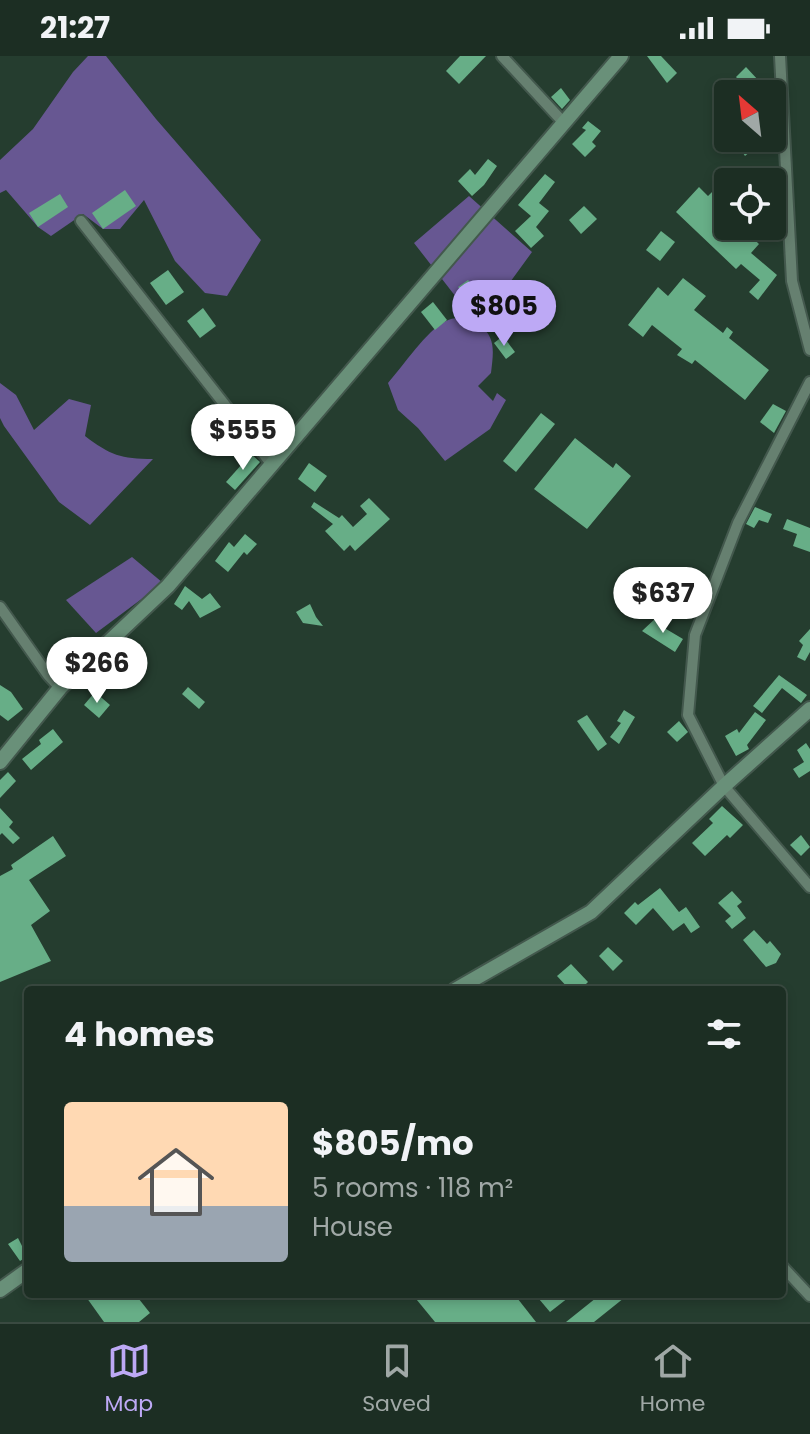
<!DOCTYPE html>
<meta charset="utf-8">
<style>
:root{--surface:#1c2e23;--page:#293a30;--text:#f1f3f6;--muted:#a0a8a6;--line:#3a4a41;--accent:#bda9f5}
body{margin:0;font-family:Poppins,sans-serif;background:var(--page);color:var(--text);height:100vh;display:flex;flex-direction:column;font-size:30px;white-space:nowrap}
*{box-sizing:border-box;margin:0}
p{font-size:26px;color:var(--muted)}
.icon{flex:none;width:44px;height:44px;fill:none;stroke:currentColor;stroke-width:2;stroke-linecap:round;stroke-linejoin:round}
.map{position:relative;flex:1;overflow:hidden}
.sheet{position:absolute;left:24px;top:930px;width:762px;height:312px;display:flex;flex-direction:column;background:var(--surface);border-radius:8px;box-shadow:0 4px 12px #0003,0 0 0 2px var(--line)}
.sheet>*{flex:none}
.needle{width:52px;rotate:332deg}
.controls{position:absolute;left:714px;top:24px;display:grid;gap:16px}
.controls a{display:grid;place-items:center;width:72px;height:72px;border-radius:8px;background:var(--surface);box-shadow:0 4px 12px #0003,0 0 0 2px var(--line);font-size:40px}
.price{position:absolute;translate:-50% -68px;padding:0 18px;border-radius:28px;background:#fff;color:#222;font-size:26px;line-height:52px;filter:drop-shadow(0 2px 4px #0008)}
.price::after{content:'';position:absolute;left:50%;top:48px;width:24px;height:18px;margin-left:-12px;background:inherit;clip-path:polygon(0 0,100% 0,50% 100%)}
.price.current{background:var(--accent);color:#111}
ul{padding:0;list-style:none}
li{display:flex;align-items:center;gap:24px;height:200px;padding:0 40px}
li+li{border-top:2px solid var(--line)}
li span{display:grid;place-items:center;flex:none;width:224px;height:160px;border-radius:8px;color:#555}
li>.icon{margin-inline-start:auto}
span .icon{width:96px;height:96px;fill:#fffc;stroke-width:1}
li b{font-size:34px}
h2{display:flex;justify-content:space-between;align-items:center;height:96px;padding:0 40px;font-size:34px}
.status{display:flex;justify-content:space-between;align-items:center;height:56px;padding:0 40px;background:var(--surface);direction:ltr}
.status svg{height:22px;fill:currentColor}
.tab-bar{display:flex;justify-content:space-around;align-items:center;height:112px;border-top:2px solid var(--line);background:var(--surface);font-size:22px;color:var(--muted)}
.tab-bar a{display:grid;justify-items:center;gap:4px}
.tab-bar .current{color:var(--accent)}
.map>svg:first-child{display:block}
.forest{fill:#675792}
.building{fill:#67ae87}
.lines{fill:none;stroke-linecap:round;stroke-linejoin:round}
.street-casing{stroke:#43584d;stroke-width:14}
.secondary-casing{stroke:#43584d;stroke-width:18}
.street{stroke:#668070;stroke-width:10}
.secondary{stroke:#699079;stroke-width:14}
</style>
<div class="status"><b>21:27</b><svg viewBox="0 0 49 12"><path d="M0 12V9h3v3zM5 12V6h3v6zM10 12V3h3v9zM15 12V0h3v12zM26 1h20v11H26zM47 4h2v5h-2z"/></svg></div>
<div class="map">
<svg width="810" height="1266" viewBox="0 0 810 1266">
<rect width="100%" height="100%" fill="#253d2f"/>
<g class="forest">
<polygon points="88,0 106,0 156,63 261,184 227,240 205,237 175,205 144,144 120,173 103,173 83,158 51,180 38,171 6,134 0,137 0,104 33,73 73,16"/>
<path d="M469 140 532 196 479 269C497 281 493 298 491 317L478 330 493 345 497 337 506 344 490 373 445 405 418 372 398 354 388 327C403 310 427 274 446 265 457 259 468 263 477 268L414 187Z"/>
<path d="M0 327 16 339 34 374 69 343 91 349 85 380C110 399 121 403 153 403L90 469 59 446 4 370 0 362Z"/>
<polygon points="132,501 163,527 96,577 66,544"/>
</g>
<g class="building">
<polygon points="460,0 486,0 459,28 446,15"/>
<polygon points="647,0 661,0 677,17 667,27"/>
<polygon points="746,11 759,25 748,34 736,21"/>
<polygon points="561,32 570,44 562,53 551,41"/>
<polygon points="588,65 601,75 592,86 596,90 585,101 572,88 586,74 582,72"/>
<polygon points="739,82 752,82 757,90 745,100 735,85"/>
<polygon points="488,103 497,110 484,129 472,140 458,125 470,113 475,119"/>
<polygon points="545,118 555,126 539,147 549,155 536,171 544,180 531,192 515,175 531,160 518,149"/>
<polygon points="699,131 708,140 715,133 721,138 714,146 728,159 728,170 740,170 759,188 751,197 777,219 758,244 749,236 760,224 741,208 736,213 676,156"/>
<polygon points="125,134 136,150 103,173 92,157"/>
<polygon points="60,138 68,151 38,171 29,157"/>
<polygon points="584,150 597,163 581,178 569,164"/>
<polygon points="661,175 675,186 660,205 646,194"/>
<polygon points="168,214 184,236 166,249 150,227"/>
<polygon points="683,222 706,240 694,254 723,277 727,271 733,276 729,282 769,314 745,344 695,304 692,308 677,299 682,293 652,269 643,281 628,269 658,231 668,240"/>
<polygon points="468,224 479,238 470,246 458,231"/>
<polygon points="433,246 447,264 435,274 421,256"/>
<polygon points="203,252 216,270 200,282 187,265"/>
<polygon points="503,280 515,296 506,303 494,287"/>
<polygon points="773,348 786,355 774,377 760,366"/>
<polygon points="541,357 555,368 516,416 503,405"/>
<polygon points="575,382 613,412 616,407 631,420 587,473 534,433"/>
<polygon points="251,398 260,406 235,434 226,426"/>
<polygon points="309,407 327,420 315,436 298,423"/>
<polygon points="369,442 390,463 355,495 350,489 344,495 325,475 333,468 311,451 314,446 339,462 342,459 353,471 367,458 360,450"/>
<polygon points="755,451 772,458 768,467 759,464 754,472 746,468"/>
<polygon points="787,463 810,472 810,496 793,490 797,478 783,473"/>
<polygon points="245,478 257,488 247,499 244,496 228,516 215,505 229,486 234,491"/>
<polygon points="664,515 673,522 670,525 698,539 691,550 663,533 661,536 652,529"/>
<polygon points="623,528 638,541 630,549 616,537"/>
<polygon points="185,530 202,543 210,537 221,551 200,562 189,545 182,554 174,548"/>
<polygon points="310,548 316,561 323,570 303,567 296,556"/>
<polygon points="658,560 664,566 661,570 683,583 675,596 642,575"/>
<polygon points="810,573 810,596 805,605 797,601 803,589 799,585"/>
<polygon points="779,619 807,639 801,647 782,632 762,657 753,650"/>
<polygon points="0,629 11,636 23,653 8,665 0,659"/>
<polygon points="188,631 205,646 199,653 182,638"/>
<polygon points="95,636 110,649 99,662 84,649"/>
<polygon points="624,654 635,661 619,688 610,681 621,667 617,665"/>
<polygon points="755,656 766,664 747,689 749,693 736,700 725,680 737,673 739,677"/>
<polygon points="587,659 607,688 598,695 577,665"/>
<polygon points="679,665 688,676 677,686 667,676"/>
<polygon points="53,673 63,686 31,714 22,703 41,688 39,684"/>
<polygon points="806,687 810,693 810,715 799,722 793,713 804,706 797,694"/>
<polygon points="8,716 16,725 0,742 0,724"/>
<polygon points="722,750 743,769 730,782 727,779 705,800 692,787 713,767 709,763"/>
<polygon points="0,752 13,766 9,771 20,782 13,788 2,777 0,779"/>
<polygon points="801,779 810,791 801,800 790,789"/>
<polygon points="53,780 66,800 29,824 50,855 31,869 51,905 0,926 0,820 13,813 11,809"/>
<polygon points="660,832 679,856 686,851 700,871 691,877 684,867 673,875 653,852 636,869 624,857 635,846 638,849"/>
<polygon points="732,835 742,846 737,850 746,862 732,873 725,865 731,860 718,847"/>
<polygon points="754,874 767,888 770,885 781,898 776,907 766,911 743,884"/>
<polygon points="608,891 623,905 613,915 599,900"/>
<polygon points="571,908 588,926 580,934 570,934 557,920"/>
<polygon points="18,1182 22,1190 28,1186 28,1200 20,1205 8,1188"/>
<polygon points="84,1238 135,1238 150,1257 139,1266 104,1266"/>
<polygon points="412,1238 514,1238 536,1266 435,1266"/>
<polygon points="545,1238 573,1238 550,1256 539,1243"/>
<polygon points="601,1238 629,1238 594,1266 566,1266"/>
</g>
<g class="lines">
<g class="street-casing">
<g id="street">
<polyline points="502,0 563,66"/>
<polyline points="780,0 792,225 810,294"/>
<polyline points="81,165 272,409"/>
<polyline points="810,326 738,467 695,579 688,659 724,730 810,831"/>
<polyline points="0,551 48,619 60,632"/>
<polyline points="782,1210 810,1240"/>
</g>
</g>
<g class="secondary-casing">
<g id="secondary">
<polyline points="0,706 60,632 168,530 621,0"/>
<polyline points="455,934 591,856 724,730 810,653"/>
<polyline points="0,1234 28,1214"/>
</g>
</g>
<use href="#street" class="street"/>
<use href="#secondary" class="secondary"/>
</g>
</svg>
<div class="controls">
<a><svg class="needle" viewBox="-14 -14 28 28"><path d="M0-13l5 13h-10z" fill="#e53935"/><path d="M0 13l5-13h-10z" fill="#a0a8a6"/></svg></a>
<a><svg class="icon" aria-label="locate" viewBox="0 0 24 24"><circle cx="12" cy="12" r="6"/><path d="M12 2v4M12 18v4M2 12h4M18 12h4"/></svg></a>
</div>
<b class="price current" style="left:504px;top:292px">$805</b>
<b class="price" style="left:243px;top:416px">$555</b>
<b class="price" style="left:663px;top:579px">$637</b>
<b class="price" style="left:97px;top:649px">$266</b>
<section class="sheet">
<h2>4 homes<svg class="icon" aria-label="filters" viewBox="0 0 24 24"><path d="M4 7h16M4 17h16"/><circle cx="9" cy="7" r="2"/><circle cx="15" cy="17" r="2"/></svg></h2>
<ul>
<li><span style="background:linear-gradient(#ffd9b3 65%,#9aa5b1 0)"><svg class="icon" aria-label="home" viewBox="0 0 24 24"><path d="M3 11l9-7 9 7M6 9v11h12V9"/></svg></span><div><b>$805/mo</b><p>5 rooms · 118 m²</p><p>House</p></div></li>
</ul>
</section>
</div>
<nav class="tab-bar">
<a class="current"><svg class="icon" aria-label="map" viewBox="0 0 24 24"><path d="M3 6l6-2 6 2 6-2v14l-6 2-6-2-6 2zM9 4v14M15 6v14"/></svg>Map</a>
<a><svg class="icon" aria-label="saved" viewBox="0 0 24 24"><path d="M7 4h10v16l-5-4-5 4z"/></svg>Saved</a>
<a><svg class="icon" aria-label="home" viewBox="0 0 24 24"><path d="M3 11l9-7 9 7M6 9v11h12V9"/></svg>Home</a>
</nav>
